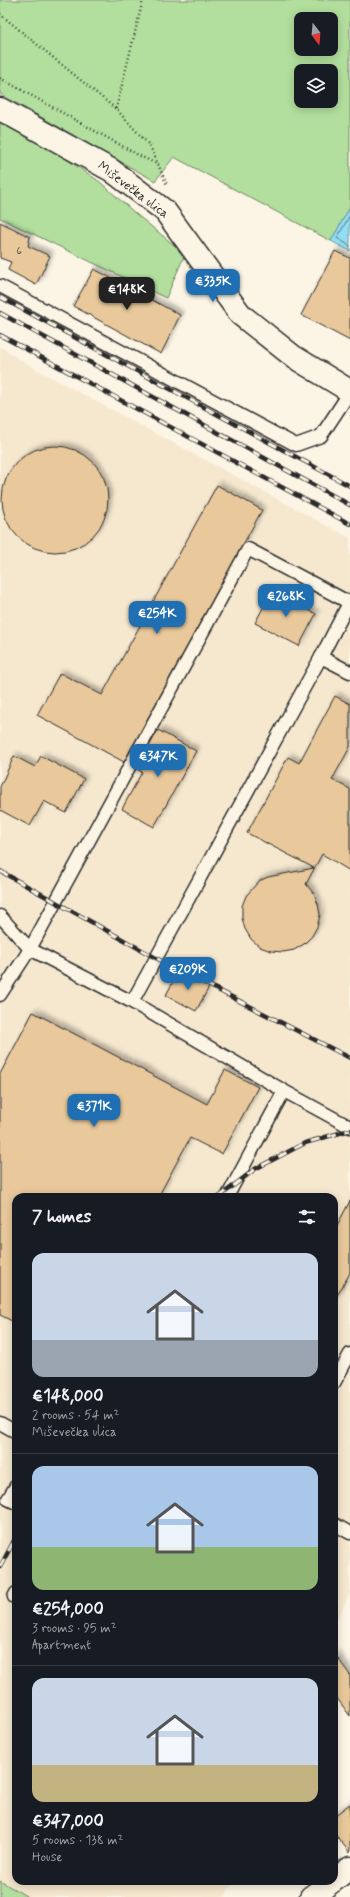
<!DOCTYPE html>
<meta charset="utf-8">
<style>
:root{--surface:#171b24;--page:#242831;--text:#f1f3f6;--muted:#9ea1a6;--line:#363941;--accent:#1f6fb2}
body{margin:0;font-family:Mynerve,sans-serif;background:var(--page);color:var(--text);height:100vh;display:flex;flex-direction:column;font-size:15px;white-space:nowrap}
*{box-sizing:border-box;margin:0}
p{font-size:13px;color:var(--muted)}
.icon{flex:none;width:22px;height:22px;fill:none;stroke:currentColor;stroke-width:2;stroke-linecap:round;stroke-linejoin:round}
.map{position:relative;flex:1;overflow:hidden}
.panel{position:absolute;left:12px;top:1193px;width:326px;height:692px;display:flex;flex-direction:column;background:var(--surface);border-radius:12px;box-shadow:0 2px 10px #0003}
.panel>*{flex:none}
.needle{width:26px;rotate:164deg}
.buttons{position:absolute;left:294px;top:12px;display:grid;gap:8px}
.buttons a{display:grid;place-items:center;width:44px;height:44px;border-radius:8px;background:var(--surface);box-shadow:0 2px 10px #0003;font-size:20px}
.price{position:absolute;translate:-50% -34px;padding:0 9px;border-radius:8px;background:var(--accent);color:#fff;font-size:13px;line-height:26px;filter:drop-shadow(0 1px 2px #0008)}
.price::after{content:'';position:absolute;left:50%;top:24px;width:12px;height:9px;margin-left:-6px;background:inherit;clip-path:polygon(0 0,100% 0,50% 100%)}
.price.active{background:#222;color:#fff}
ul{padding:0;list-style:none}
li{display:grid;align-content:center;gap:8px;height:212px;padding:0 20px}
li+li{border-top:1px solid var(--line)}
li span{display:grid;place-items:center;height:124px;border-radius:12px;color:#555}
li>.icon{margin-inline-start:auto}
span .icon{width:72px;height:72px;fill:#fffc;stroke-width:1}
li b{font-size:17px}
h2{display:flex;justify-content:space-between;align-items:center;height:48px;padding:0 20px;font-size:17px}
.map>svg:first-child{display:block}
.built{fill:#f6e8cf}
.green{fill:#b2df9e;stroke:#6e8564;fill-rule:evenodd}
.water{fill:#93def4;stroke:#6996a4}
.lines{fill:none;stroke-linecap:round;stroke-linejoin:round}
.shore{stroke:#55737b;stroke-width:1}
.building{fill:#e9c99c;stroke:#2b2b2b;filter:url(#shadow)}
.lane-casing{stroke:#2b2b2b;stroke-width:15}
.street-casing{stroke:#2b2b2b;stroke-width:25}
.path{stroke:#2b2b2b;stroke-width:2.5;stroke-dasharray:1 3;stroke-linecap:butt}
.lane{stroke:#fcf5e5;stroke-width:12}
.street{stroke:#fcf5e5;stroke-width:22}
.rail-casing{stroke:#2b2b2b;stroke-width:4.5}
.rail{stroke:#fcf5e5;stroke-width:3;stroke-dasharray:9;stroke-linecap:butt}
.labels{text-anchor:middle;dominant-baseline:central;stroke-width:3;stroke-linejoin:round;paint-order:stroke}
.number-label{font-size:11px;fill:#5a5247}
.street-label{font-size:13px;fill:#2b2b2b;stroke:#fcf5e5}
</style>
<div class="map">
<svg width="350" height="1897" viewBox="0 0 350 1897">
<defs>
<filter id="shadow"><feDropShadow dx="3.5" dy="-3.5" stdDeviation="2" flood-color="#0004"/></filter>
</defs>
<rect width="100%" height="100%" fill="#fcf5e5"/>
<filter id="ink" filterUnits="userSpaceOnUse"><feTurbulence type="fractalNoise" baseFrequency=".025" numOctaves="2"/><feDisplacementMap in="SourceGraphic" scale="8" xChannelSelector="R" yChannelSelector="G"/><feConvolveMatrix kernelMatrix="1 2 1 2 8 2 1 2 1" color-interpolation-filters="sRGB"/></filter>
<g filter="url(#ink)">
<polygon class="built" points="0,347 34,368 350,538 350,1593 334,1626 334,1197 16,1197 16,1881 234,1881 225,1897 28,1897 0,1881"/>
<g class="green">
<path d="M0 0H350V207L331 241 174 157 155 181 0 94ZM301 19H331V49H301ZM301 71H331V101H301Z"/>
<polygon points="0,117 18,126 100,182 136,214 185,254 166,298 0,218"/>
<polygon points="0,1881 28,1897 0,1897"/>
</g>
<polygon class="water" points="350,207 350,251 331,241"/>
<g class="lines">
<polyline class="shore" points="350,215 337,238 350,246"/>
</g>
<g class="building">
<polygon points="0,222 30,237 28,246 50,256 36,285 8,270 11,262 0,258"/>
<polygon points="335,251 350,258 350,341 301,315"/>
<polygon points="94,269 180,315 161,354 73,306"/>
<circle cx="55" cy="499" r="53"/>
<polygon points="217,485 262,510 124,762 37,715 60,673 102,695"/>
<polygon points="272,591 316,614 299,646 255,623"/>
<polygon points="335,696 350,704 350,747 332,780 350,789 350,871 322,854 306,884 314,894 318,904 320,915 317,927 312,936 304,944 294,950 283,952 271,951 260,947 251,939 245,929 242,918 242,906 246,896 259,881 268,877 314,868 247,833 288,757 299,763"/>
<polygon points="158,730 196,751 154,827 122,809 142,772 137,769"/>
<polygon points="14,756 35,767 41,756 84,779 66,813 44,801 30,826 0,810 0,787"/>
<polygon points="179,971 209,987 196,1011 166,995"/>
<polygon points="33,1012 207,1104 225,1070 258,1087 222,1154 190,1138 158,1197 16,1197 16,1323 0,1315 0,1074"/>
<polygon points="350,1201 350,1273 334,1301 334,1231"/>
<polygon points="334,1653 350,1675 350,1716 334,1694"/>
<polygon points="350,1804 350,1853 334,1833 334,1816"/>
</g>
<g class="lines">
<g class="lane-casing">
<g id="lane">
<polyline points="0,286 296,445 321,436 350,392"/>
<polyline points="350,601 321,657 132,1002 284,1091 350,1127"/>
<polyline points="321,657 350,672"/>
<polyline points="0,916 30,949 0,995"/>
<polyline points="132,1002 30,949 248,549 350,603"/>
<polyline points="227,1197 284,1091"/>
<polyline points="334,1383 350,1354"/>
<polyline points="0,1423 16,1432"/>
<polyline points="16,1486 8,1499 16,1503"/>
<polyline points="334,1524 350,1533"/>
<polyline points="14,1597 16,1593"/>
</g>
</g>
<g class="street-casing">
<g id="street">
<polyline points="0,109 111,170 165,211 241,315 294,357 350,391"/>
<polyline points="334,1880 350,1868"/>
<polyline points="311,1897 333,1881"/>
</g>
</g>
<g class="path">
<polyline points="0,14 116,109 150,146 167,185"/>
<polyline points="0,78 140,156 159,165"/>
<polyline points="116,109 143,0"/>
</g>
<use href="#lane" class="lane"/>
<use href="#street" class="street"/>
<g class="rail-casing">
<g id="rail">
<polyline points="0,297 350,486"/>
<polyline points="0,313 350,505"/>
<polyline points="0,335 350,524"/>
<polyline points="0,871 156,958 350,1058"/>
<polyline points="219,1197 255,1169 305,1143 350,1130"/>
<polyline points="0,1567 16,1537"/>
</g>
</g>
<use href="#rail" class="rail"/>
</g>
</g>
<g class="labels">
<g class="number-label">
<text x="19" y="251">6</text>
</g>
<g class="street-label">
<text transform="translate(133 190) rotate(37)">Miševečka ulica</text>
</g>
</g>
</svg>
<div class="buttons">
<a><svg class="needle" viewBox="-14 -14 28 28"><path d="M0-13l5 13h-10z" fill="#e53935"/><path d="M0 13l5-13h-10z" fill="#9ea1a6"/></svg></a>
<a><svg class="icon" aria-label="layers" viewBox="0 0 24 24"><path d="M12 4l9 5-9 5-9-5zM3 14l9 5 9-5"/></svg></a>
</div>
<b class="price" style="left:213px;top:303px">€335K</b>
<b class="price active" style="left:127px;top:311px">€148K</b>
<b class="price" style="left:286px;top:618px">€268K</b>
<b class="price" style="left:157px;top:635px">€254K</b>
<b class="price" style="left:158px;top:778px">€347K</b>
<b class="price" style="left:188px;top:991px">€209K</b>
<b class="price" style="left:94px;top:1128px">€371K</b>
<section class="panel">
<h2>7 homes<svg class="icon" aria-label="filters" viewBox="0 0 24 24"><path d="M4 7h16M4 17h16"/><circle cx="9" cy="7" r="2"/><circle cx="15" cy="17" r="2"/></svg></h2>
<ul>
<li><span style="background:linear-gradient(#c9d6e8 70%,#9aa5b1 0)"><svg class="icon" aria-label="home" viewBox="0 0 24 24"><path d="M3 11l9-7 9 7M6 9v11h12V9"/></svg></span><div><b>€148,000</b><p>2 rooms · 54 m²</p><p>Miševečka ulica</p></div></li>
<li><span style="background:linear-gradient(#a9c7e8 65%,#8fb573 0)"><svg class="icon" aria-label="home" viewBox="0 0 24 24"><path d="M3 11l9-7 9 7M6 9v11h12V9"/></svg></span><div><b>€254,000</b><p>3 rooms · 95 m²</p><p>Apartment</p></div></li>
<li><span style="background:linear-gradient(#c9d6e8 70%,#c2b280 0)"><svg class="icon" aria-label="home" viewBox="0 0 24 24"><path d="M3 11l9-7 9 7M6 9v11h12V9"/></svg></span><div><b>€347,000</b><p>5 rooms · 138 m²</p><p>House</p></div></li>
</ul>
</section>
</div>
